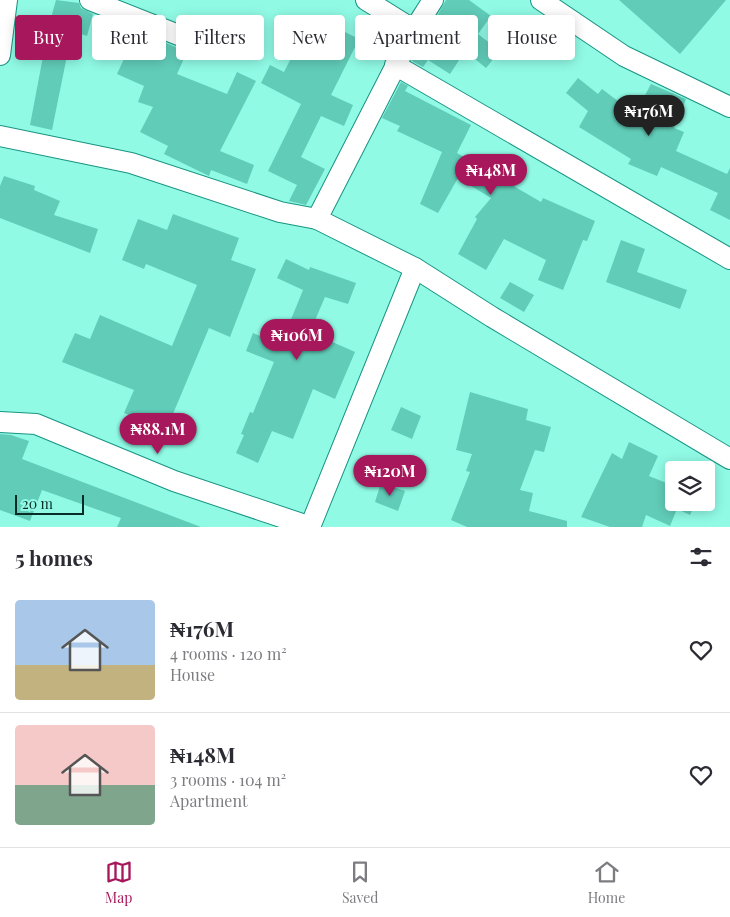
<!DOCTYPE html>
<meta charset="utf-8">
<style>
:root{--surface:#fff;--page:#f7f7f7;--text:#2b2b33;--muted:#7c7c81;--line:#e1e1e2;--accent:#a6185b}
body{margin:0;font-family:"Playfair Display",serif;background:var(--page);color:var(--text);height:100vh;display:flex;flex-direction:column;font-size:19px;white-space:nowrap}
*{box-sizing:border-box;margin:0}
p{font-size:16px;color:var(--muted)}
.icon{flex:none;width:28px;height:28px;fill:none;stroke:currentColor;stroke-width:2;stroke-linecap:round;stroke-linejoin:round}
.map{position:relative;height:527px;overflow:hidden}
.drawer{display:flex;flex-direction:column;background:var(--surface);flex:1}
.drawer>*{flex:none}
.banner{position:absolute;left:15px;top:15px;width:700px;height:45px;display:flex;gap:10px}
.tools{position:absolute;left:665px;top:461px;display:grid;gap:10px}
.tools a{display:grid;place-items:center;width:50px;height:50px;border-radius:5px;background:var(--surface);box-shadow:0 2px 12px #0003;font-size:25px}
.scale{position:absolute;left:15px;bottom:12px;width:69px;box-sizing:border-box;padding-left:5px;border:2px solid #092d26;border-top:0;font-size:14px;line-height:18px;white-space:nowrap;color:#092d26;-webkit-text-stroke:4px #90fae5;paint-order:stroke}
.price{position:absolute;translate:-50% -42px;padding:0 11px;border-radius:18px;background:var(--accent);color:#fff;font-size:16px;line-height:32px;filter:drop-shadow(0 1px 2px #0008)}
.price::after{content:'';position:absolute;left:50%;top:30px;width:15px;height:11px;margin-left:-8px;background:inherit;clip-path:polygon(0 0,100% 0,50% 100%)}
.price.selected{background:#222;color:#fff}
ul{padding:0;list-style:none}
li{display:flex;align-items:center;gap:15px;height:125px;padding:0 15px}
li+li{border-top:1px solid var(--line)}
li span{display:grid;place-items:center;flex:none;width:140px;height:100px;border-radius:5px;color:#555}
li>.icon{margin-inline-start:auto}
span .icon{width:60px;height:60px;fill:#fffc;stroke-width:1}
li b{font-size:21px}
h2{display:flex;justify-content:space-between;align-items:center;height:60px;padding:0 15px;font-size:21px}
.tag{padding:0 18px;border-radius:5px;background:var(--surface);box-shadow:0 2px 12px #0003;font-size:18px;line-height:45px}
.tag.selected{background:var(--accent);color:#fff}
.tabs{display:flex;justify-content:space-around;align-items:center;height:70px;border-top:1px solid var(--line);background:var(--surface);font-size:14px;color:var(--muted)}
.tabs a{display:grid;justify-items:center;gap:2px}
.tabs .selected{color:var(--accent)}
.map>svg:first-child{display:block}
.building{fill:#61cdb9}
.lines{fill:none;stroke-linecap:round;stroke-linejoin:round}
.street-casing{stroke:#199482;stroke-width:22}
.street{stroke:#fff;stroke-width:20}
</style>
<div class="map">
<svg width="730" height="527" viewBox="0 0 730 527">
<rect width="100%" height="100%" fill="#90fae5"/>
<g class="building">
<polygon points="56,0 79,3 81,8 93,14 87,36 72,31 52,130 30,125 49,25"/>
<polygon points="446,0 469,0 491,16 478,34 500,51 486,68 465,51 450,74 428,60 423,67 412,61"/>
<polygon points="619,0 726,0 680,54"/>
<polygon points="308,25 335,39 339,29 359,39 331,95 353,105 344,126 321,116 301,157 325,169 306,205 289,201 297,185 268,171 301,104 261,83 270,65 284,72"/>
<polygon points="136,33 165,46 166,43 187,52 177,74 227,94 237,72 256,81 220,151 254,165 247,184 211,170 209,176 164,154 168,146 140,132 153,107 138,102 144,86 117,74"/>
<polygon points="578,78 598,94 602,89 635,114 651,84 686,99 674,128 684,132 676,151 727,174 730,168 730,220 710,210 718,193 661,167 657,176 628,164 631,159 579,127 588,111 566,93"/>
<polygon points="401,82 408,86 405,91 471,125 457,153 541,202 543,198 595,221 587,241 583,240 563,290 538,280 546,260 504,239 486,270 458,254 477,219 475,217 491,198 458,178 438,213 420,204 442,152 397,131 400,126 382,118"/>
<polygon points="4,176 35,186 34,190 60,201 54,215 98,229 90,253 0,218 0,186"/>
<polygon points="173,214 239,238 231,260 256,269 230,337 209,328 170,421 168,420 164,429 124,413 134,390 62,362 75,333 90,339 100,315 172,346 197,285 146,264 144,269 122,260 138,219 167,230"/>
<polygon points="621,240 645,249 637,272 687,290 680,309 606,282"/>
<polygon points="286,259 309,270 310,267 356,283 348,304 325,297 310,332 355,352 335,399 313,389 293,439 272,431 258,463 236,453 244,435 241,434 250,412 253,413 274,362 246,351 253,333 281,344 303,290 277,278"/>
<polygon points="510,282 534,295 524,312 500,298"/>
<polygon points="470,392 528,409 526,420 551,427 544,452 535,450 520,490 533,493 529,511 567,521 567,527 467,527 451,520 470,472 466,471 472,454 456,450"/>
<polygon points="401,407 421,416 412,439 391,430"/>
<polygon points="0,434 11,435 29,441 22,459 201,527 117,527 121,518 42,490 30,521 0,510"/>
<polygon points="629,442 658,456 649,476 674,486 674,502 696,502 690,515 677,509 670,526 646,515 642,527 610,527 581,517 612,453 622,459"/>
<polygon points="381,483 405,491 398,511 375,502"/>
</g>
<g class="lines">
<g class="street-casing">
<g id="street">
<polyline points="90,0 186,38"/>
<polyline points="366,0 414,30 433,0"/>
<polyline points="541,0 624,56 730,107"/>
<polyline points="0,55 7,0"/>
<polyline points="395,65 730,259"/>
<polyline points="0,136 131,163 280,212 317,219 415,268 492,317 730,459"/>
<polyline points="317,219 414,30"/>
<polyline points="0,422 36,424 174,481 311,527"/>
<polyline points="310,527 415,268"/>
</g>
</g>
<use href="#street" class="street"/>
</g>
</svg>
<div class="tools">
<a><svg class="icon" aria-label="layers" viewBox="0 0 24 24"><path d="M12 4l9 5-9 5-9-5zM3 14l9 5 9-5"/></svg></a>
</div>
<div class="scale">20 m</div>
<b class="price selected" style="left:649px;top:137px">₦176M</b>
<b class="price" style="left:491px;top:196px">₦148M</b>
<b class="price" style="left:297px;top:361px">₦106M</b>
<b class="price" style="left:158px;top:455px">₦88.1M</b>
<b class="price" style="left:390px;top:497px">₦120M</b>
<div class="banner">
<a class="tag selected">Buy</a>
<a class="tag">Rent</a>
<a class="tag">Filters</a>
<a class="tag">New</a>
<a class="tag">Apartment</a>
<a class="tag">House</a>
</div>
</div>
<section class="drawer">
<h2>5 homes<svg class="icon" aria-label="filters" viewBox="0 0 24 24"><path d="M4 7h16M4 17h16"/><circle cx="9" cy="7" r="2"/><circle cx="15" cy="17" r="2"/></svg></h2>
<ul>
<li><span style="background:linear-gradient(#a9c7e8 65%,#c2b280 0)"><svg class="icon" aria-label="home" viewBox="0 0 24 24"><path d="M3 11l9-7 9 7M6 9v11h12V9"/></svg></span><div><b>₦176M</b><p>4 rooms · 120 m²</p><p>House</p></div><svg class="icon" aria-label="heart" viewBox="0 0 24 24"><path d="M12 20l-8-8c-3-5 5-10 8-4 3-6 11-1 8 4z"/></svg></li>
<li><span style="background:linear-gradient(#f6c9c9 60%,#7fa58c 0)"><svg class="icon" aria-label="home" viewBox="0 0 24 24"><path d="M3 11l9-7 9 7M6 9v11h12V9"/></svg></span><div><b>₦148M</b><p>3 rooms · 104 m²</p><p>Apartment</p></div><svg class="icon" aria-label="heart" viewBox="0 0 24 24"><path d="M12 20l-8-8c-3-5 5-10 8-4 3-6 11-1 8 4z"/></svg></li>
</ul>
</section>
<nav class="tabs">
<a class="selected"><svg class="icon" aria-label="map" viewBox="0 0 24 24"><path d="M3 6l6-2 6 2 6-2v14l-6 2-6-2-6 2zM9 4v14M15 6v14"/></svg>Map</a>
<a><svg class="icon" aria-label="saved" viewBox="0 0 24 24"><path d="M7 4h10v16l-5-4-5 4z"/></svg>Saved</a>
<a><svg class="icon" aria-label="home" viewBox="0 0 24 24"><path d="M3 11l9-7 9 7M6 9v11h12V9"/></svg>Home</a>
</nav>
